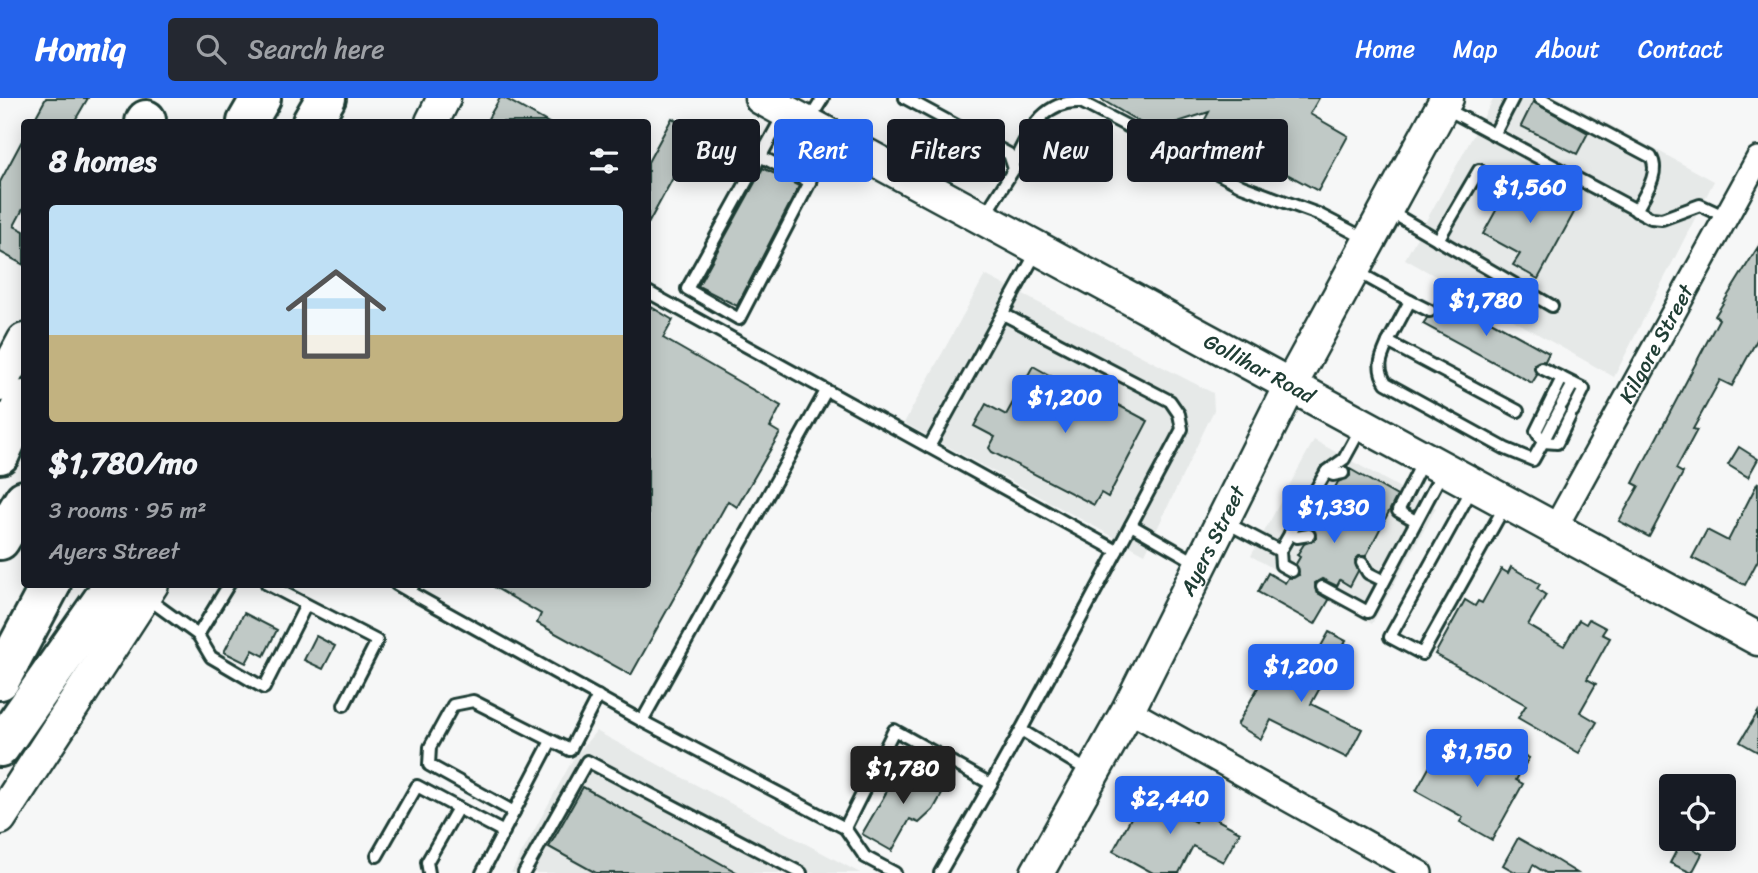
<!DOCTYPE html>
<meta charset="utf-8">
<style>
:root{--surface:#171b24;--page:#242831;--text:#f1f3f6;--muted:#9ea1a6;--line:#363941;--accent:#2563eb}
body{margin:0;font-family:Sriracha,sans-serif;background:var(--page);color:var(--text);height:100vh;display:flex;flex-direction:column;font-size:26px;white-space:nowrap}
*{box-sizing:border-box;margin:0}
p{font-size:23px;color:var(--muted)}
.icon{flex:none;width:38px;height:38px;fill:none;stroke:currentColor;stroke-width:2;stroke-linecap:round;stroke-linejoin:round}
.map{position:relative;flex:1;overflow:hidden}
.sheet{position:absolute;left:21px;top:21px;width:630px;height:469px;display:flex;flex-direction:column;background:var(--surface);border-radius:7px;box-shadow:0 4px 18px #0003}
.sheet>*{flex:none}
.guide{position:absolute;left:672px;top:21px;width:665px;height:63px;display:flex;gap:14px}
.tools{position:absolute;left:1659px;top:676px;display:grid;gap:14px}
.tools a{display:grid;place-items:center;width:77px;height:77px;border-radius:7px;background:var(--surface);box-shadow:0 4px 18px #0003;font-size:35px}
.price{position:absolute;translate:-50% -60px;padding:0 16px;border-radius:7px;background:var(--accent);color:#fff;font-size:23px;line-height:46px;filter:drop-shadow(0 2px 4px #0008)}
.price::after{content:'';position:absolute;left:50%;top:42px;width:21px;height:16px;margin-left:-10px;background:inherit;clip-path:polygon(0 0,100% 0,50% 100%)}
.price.current{background:#222;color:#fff}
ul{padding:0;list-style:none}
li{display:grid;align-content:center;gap:14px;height:371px;padding:0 28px}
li+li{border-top:2px solid var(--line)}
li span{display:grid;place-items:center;height:217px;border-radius:7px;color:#555}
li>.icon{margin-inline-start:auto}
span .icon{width:126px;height:126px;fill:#fffc;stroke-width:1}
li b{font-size:30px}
h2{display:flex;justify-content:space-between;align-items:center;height:84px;padding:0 28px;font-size:30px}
.chip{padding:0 24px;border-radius:7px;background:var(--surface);box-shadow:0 4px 18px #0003;font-size:24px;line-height:63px}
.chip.current{background:var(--accent);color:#fff}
header{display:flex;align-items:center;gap:42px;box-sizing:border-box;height:98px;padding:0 35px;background:var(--accent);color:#fff}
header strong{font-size:33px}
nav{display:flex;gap:38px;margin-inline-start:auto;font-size:24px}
.search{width:490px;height:63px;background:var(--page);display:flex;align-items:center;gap:18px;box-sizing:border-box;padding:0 24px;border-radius:7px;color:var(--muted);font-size:26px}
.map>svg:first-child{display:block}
.built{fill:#e6e9e8}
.building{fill:#c0c9c6;stroke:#1f3d34;stroke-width:2}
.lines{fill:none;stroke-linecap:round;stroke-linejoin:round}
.service-casing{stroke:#1f3d34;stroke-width:16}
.minor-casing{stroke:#1f3d34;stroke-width:28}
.secondary-casing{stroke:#1f3d34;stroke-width:37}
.motorway-casing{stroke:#1f3d34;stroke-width:44}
.service{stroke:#fff;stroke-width:10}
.minor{stroke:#fff;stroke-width:23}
.secondary{stroke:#fff;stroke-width:32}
.motorway{stroke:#fff;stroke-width:38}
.labels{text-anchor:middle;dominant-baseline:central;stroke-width:5;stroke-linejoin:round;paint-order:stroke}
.street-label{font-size:21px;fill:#1f3d34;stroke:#fff}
</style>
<header>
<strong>Homiq</strong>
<div class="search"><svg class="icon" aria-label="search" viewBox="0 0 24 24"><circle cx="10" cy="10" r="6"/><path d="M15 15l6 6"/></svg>Search here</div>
<nav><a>Home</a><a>Map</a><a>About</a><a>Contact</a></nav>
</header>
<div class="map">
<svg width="1758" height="775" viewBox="0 0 1758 775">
<rect width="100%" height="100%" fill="#f6f7f7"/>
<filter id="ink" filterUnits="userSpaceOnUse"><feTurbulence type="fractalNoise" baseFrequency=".0143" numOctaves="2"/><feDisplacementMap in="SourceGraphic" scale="14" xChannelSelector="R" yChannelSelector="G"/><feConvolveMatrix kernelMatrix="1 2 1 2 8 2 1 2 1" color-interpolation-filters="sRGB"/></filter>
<g filter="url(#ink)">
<g class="built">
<polygon points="1494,0 1560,0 1714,83 1614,279 1405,161"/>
<polygon points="985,177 1213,295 1214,312 1145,456 904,325"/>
<polygon points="1314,342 1436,410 1372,526 1251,458"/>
<polygon points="596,633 860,775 511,775 573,661"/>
</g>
<g class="building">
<polygon points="46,0 88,0 74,24 33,24"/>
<polygon points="500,0 504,0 547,24 486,24"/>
<polygon points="1099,0 1319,0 1310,16 1348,38 1318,93 1265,64 1249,69 1237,29 1217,64 1190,49 1209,14 1153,32"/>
<polygon points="1533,4 1588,35 1577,56 1521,28"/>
<polygon points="672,20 698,34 648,126 648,64"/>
<polygon points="24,39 24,109 14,128 24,133 24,167 0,154 0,84"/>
<polygon points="763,70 799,88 737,208 698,188"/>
<polygon points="1515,78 1576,111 1538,181 1513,167 1520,156 1483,136"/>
<polygon points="1758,149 1758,240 1732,288 1720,282 1693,331 1697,332 1676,371 1683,375 1649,439 1619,423 1639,388 1633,385 1719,221 1715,218"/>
<polygon points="1440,195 1549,255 1545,263 1534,266 1537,277 1532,285 1423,226 1427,220 1437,217 1434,206"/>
<polygon points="648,207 673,222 663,240 781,308 770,329 780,335 737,409 728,403 631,577 537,525 541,516 489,486 648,486"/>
<polygon points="1033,268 1067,287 1071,282 1148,323 1108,399 1101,395 1094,407 992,354 989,350 995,339 974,328 986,306 1006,317"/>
<polygon points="1739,349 1758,361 1748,379 1728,367"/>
<polygon points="1350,371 1397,398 1366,458 1359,458 1355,462 1358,473 1350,488 1340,482 1337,488 1322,481 1315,485 1316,494 1329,502 1315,526 1258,494 1268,475 1285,485 1288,480 1299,477 1296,466 1300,459 1297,457 1304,446 1316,440 1312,430 1338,384 1350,378"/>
<polygon points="1758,384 1758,462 1745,487 1692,460 1707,432 1728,443"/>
<polygon points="1511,469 1540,486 1537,491 1546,497 1528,527 1564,548 1579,522 1586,526 1589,521 1606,530 1602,536 1610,540 1587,581 1596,586 1580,614 1597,624 1579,655 1518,620 1526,607 1435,556 1465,502 1475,508 1478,503 1482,505 1501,471 1508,475"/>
<polygon points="244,515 277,532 264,558 253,552 246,565 224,554"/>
<polygon points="1329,534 1346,543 1311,606 1362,631 1347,660 1271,622 1261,641 1237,627 1270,568 1300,585"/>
<polygon points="316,538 335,548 323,571 304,562"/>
<polygon points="1758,614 1758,654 1740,644"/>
<polygon points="1507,648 1529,660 1516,682 1523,686 1492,742 1460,724 1463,719 1416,693 1436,657 1473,677 1486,653 1500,661"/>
<polygon points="904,664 940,685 936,691 942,696 933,712 919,725 910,721 892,753 862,736"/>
<polygon points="583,689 650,726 738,775 596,775 549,749"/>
<polygon points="1137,692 1195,724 1201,713 1240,734 1223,764 1193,748 1179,775 1153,775 1113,753 1131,720 1124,716"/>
<polygon points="1518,740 1541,753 1577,775 1546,775 1533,767 1529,775 1517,775 1503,767"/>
<polygon points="1681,744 1702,756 1692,775 1670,765"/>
</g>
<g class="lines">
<g class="service-casing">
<g id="service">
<polyline points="905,0 1009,56 1014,71 984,118"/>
<path d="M1540 0 1651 59C1661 75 1644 97 1636 113"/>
<polyline points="1445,10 1651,120 1662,121 1700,107 1726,119"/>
<polyline points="784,16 687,191 739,221 810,84 823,37"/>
<polyline points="808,24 823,0"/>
<polyline points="1494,37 1513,0"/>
<polyline points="760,58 810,84"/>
<path d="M1014 64C1030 33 1042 2 1081 4L1242 88 1318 116 1368 142"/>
<polyline points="1389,113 1552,208"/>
<polyline points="1438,142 1479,72"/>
<polyline points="1037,153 929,349 1117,453 1021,632 1090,674"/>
<polyline points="1356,173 1410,203 1388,244 1518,313"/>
<polyline points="648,194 929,349"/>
<polyline points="1410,203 1430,213"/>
<polyline points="1003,216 1170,303 1179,316 1182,331 1117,453"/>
<path d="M1388 244C1381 260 1376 269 1386 285L1506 351 1533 362 1543 344 1536 333 1562 280 1541 270"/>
<polyline points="1562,280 1584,291 1573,313"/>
<polyline points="1562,306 1573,286"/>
<polyline points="1560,311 1543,344 1557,345 1570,318"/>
<polyline points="1326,374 1333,377 1343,375"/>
<polyline points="1473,389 1390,539 1422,556 1506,406"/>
<polyline points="1416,423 1398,413 1423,363"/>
<polyline points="1225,424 1280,453 1326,374 1344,361 1361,330"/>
<polyline points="1131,427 1199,466"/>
<polyline points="1290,435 1297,439 1309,437"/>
<polyline points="1280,453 1281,467 1292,473"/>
<polyline points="1362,465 1368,475 1384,483"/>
<polyline points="267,486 377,543 344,607"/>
<polyline points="396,486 410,494 414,486"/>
<polyline points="1322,489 1368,514 1443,373"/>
<polyline points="410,494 642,623 845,730 894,632 991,686 1021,632"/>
<polyline points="147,500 198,537 229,486"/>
<polyline points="198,537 211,559 264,590 306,507"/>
<polyline points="642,623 826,293"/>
<polyline points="514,714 429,667 430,649 453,607 473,603 570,652 598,598"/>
<polyline points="845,730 865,759 895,775"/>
<polyline points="377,758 417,688 458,710"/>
<polyline points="429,775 427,764 458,710 504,734"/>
<polyline points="482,775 551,643"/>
<polyline points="524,775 587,663 801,775"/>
<polyline points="940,775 991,686"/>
</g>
</g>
<g class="minor-casing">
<g id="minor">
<path id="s1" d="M1555 430 1758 61"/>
<polyline points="1128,612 1420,775"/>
</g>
</g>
<g class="secondary-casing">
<g id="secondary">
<path id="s2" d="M761 0 1758 541"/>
<polyline points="432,24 444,0"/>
<polyline points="0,287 24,242"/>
<polyline points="0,720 152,486"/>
<path id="s3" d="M1037 775 1128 612 1290 288 1447 0"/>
</g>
</g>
<g class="motorway-casing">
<g id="motorway">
<polyline points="145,24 146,22"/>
<polyline points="247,24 261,0"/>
<polyline points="312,24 326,0"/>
<polyline points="0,356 24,302"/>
<polyline points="0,442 24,402"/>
<polyline points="0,582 51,486"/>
<polyline points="0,649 114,486"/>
</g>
</g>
<use href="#service" class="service"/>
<use href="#minor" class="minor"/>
<use href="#secondary" class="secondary"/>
<use href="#motorway" class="motorway"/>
</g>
</g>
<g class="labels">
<g class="street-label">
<text stroke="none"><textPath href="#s1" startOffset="210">Kilgore Street</textPath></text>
<text stroke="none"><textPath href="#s2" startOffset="567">Gollihar Road</textPath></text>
<text stroke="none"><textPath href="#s3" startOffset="376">Ayers Street</textPath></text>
</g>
</g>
</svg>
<div class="tools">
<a><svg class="icon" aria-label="locate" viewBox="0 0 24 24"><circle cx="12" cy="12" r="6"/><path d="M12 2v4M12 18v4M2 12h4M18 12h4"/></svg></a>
</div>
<b class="price" style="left:1530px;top:127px">$1,560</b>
<b class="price" style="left:1486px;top:240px">$1,780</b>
<b class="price" style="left:1065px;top:337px">$1,200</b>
<b class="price" style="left:1334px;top:447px">$1,330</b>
<b class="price" style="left:1301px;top:606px">$1,200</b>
<b class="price" style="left:1477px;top:691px">$1,150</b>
<b class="price current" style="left:903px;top:708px">$1,780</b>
<b class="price" style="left:1170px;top:738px">$2,440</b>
<div class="guide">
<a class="chip">Buy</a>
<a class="chip current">Rent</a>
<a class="chip">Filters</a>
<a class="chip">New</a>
<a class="chip">Apartment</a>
</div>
<section class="sheet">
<h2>8 homes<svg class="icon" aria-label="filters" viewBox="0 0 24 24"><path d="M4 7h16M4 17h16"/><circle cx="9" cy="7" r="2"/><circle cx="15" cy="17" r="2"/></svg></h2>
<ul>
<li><span style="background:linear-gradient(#bfe0f5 60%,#c2b280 0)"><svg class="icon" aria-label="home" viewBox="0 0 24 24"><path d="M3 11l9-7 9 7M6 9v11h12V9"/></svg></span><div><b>$1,780/mo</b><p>3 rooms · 95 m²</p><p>Ayers Street</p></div></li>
</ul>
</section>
</div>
